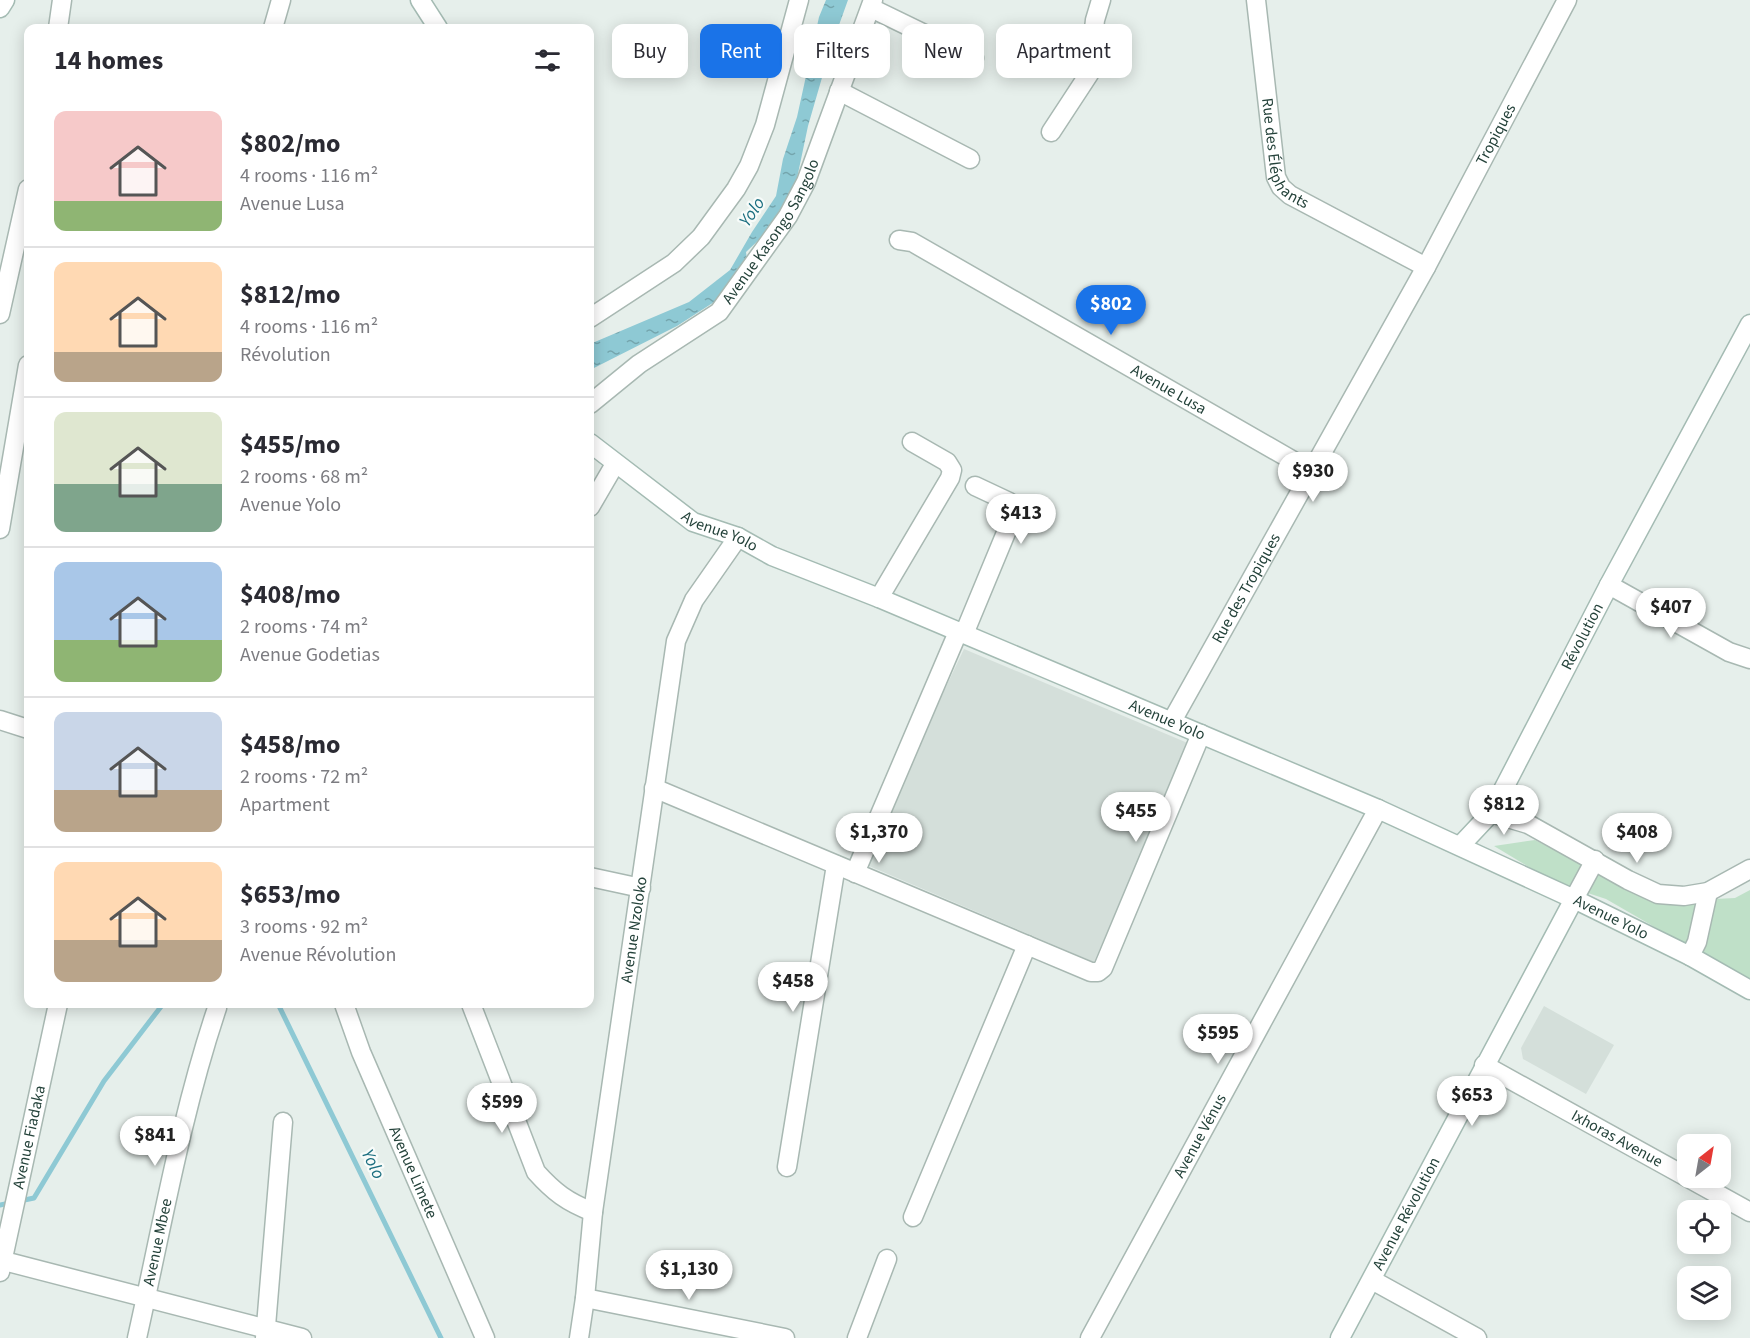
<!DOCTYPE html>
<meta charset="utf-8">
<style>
:root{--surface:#fff;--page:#f2f2f3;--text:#2b2b33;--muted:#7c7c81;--line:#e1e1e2;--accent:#1a73e8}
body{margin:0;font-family:"Source Sans 3",sans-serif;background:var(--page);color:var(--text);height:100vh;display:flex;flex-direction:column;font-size:22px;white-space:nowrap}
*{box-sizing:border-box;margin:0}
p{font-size:20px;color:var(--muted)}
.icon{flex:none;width:33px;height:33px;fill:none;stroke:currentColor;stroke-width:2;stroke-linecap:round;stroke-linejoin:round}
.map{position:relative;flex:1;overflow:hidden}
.sheet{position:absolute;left:24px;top:24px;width:570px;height:984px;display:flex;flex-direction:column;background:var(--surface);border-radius:12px;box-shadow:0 3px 15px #0003}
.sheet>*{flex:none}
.guide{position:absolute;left:612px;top:24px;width:570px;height:54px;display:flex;gap:12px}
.needle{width:39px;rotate:31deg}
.controls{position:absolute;left:1677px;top:1134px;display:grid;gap:12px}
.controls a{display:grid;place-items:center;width:54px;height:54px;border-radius:12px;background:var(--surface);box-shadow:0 3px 15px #0003;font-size:30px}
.price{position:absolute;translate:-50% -51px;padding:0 14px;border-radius:21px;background:#fff;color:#222;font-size:20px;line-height:39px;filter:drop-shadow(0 2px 3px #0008)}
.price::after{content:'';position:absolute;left:50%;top:36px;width:18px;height:14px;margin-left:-9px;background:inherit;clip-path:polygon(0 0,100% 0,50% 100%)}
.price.on{background:var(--accent);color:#fff}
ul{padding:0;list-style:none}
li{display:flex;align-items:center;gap:18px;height:150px;padding:0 30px}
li+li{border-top:2px solid var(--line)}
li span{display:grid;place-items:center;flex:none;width:168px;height:120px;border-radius:12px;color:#555}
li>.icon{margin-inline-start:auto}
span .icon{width:72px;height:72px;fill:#fffc;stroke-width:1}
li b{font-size:26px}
h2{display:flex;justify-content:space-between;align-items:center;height:72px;padding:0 30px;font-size:26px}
.pill{padding:0 21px;border-radius:12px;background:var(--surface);box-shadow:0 3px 15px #0003;font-size:21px;line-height:54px}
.pill.on{background:var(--accent);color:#fff}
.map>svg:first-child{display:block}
.built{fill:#d4dfda}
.green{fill:#bfe0c8}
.water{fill:url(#water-ripples)}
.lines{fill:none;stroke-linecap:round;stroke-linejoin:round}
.stream{stroke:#8ec9d4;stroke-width:5}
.street-casing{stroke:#a8b8b2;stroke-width:21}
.secondary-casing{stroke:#a4bbb3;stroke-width:21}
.street{stroke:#fff;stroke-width:18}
.secondary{stroke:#fff;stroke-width:18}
.labels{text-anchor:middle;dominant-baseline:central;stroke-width:4.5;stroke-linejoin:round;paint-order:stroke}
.street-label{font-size:16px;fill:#24423a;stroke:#f7fbf9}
.water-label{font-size:18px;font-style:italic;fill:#1c6f80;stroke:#f7fbf9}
</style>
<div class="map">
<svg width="1750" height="1338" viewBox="0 0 1750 1338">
<defs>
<pattern id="water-ripples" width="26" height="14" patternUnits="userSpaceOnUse" patternTransform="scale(1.5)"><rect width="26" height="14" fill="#8ec9d4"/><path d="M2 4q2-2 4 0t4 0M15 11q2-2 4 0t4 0" fill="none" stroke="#74a5ad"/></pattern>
</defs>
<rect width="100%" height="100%" fill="#e6efeb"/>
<g class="built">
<polygon points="964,649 1190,744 1094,962 862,863"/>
<polygon points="1544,1006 1614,1045 1586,1094 1523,1059 1521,1048"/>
</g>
<polygon class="green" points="1535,840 1656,902 1735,898 1750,890 1750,982 1606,899 1554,882 1494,846"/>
<polygon class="water" points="826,0 848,0 830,50 808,126 796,183 766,233 746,252 748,267 725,295 677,326 590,370 590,344 689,302 730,270 752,232 776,196 783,159 797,117 819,17"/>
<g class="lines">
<g class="stream">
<polyline points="278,1004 441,1338"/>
<polyline points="0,1205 34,1198 104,1081 163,1004"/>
</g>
<g class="street-casing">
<g id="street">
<path id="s1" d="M1256 0 1276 177 1281 187 1290 195 1426 267"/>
<polyline points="871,8 974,58"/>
<polyline points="58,28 62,0"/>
<polyline points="273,28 281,0"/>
<polyline points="839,91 970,159"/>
<polyline points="1051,132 1089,74 1095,20 1101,0"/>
<path id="s2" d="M899 240 912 242 1311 471"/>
<polyline points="0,314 28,189"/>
<polyline points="590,318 674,263 701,237 736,189 749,166 765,125 799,0"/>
<path id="s3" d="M590 404 639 364 719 312 788 216 806 182 873 0"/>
<polyline points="590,507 615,464"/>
<polyline points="0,529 28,365"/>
<polyline points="1609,585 1729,652 1750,659"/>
<polyline points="879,598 950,478 952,470 947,462 912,442"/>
<polyline points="964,634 1015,511 1009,502 975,486"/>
<polyline points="0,720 28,729"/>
<path id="s4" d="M1172 721 1426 267 1567 0"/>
<polyline points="654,788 1091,972 1098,972 1103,968 1201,734"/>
<polyline points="1491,813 1528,824 1628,880 1658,894 1684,896 1708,892 1750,869"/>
<polyline points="855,873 958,632"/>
<polyline points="590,877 641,888"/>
<polyline points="1574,899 1595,860"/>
<polyline points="1690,956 1697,942 1708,892"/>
<path id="s5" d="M344 1004 361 1052 485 1338"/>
<path d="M471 1004 536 1172C554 1192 567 1202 593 1212"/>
<path id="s6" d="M1484 1065 1750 1212"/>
<polyline points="787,1167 836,865"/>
<polyline points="913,1217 1027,945"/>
<polyline points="0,1260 302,1338"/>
<path id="s7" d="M0 1272 58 1004"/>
<polyline points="1372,1280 1477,1338"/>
<polyline points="585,1298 785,1338"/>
<path id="s8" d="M137 1338C162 1227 181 1115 217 1008"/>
<polyline points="265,1338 283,1122"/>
<path id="s9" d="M579 1338 585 1298 593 1212 676 641 694 600 738 537"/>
<polyline points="857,1338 887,1259"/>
<path id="s10" d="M1090 1338 1378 809"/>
</g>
</g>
<g class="secondary-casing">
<g id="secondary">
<polyline points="420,0 438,28"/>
<polyline points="0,8 5,0"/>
<path id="s11" d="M590 443 693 522 738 537 772 556 879 598 1378 809 1574 899 1690 956 1750 990"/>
<path id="s12" d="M1460 846 1491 813 1609 585 1750 324"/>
<path id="s13" d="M1340 1338 1574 899"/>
</g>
</g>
<use href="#street" class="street"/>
<use href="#secondary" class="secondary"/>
</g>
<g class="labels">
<g class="street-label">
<text stroke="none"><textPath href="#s4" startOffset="670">Tropiques</textPath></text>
<text stroke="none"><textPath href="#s1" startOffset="160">Rue des Éléphants</textPath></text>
<text stroke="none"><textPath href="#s3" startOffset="255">Avenue Kasongo Sangolo</textPath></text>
<text stroke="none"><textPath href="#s2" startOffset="309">Avenue Lusa</textPath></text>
<text stroke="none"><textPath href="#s11" startOffset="158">Avenue Yolo</textPath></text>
<text stroke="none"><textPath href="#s4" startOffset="152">Rue des Tropiques</textPath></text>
<text stroke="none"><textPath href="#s12" startOffset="244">Révolution</textPath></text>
<text stroke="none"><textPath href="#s11" startOffset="644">Avenue Yolo</textPath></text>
<text stroke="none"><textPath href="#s11" startOffset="1130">Avenue Yolo</textPath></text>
<text stroke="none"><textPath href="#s9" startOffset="412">Avenue Nzoloko</textPath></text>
<text stroke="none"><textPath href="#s10" startOffset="230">Avenue Vénus</textPath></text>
<text stroke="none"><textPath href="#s7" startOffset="138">Avenue Fiadaka</textPath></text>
<text stroke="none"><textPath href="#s6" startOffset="152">Ixhoras Avenue</textPath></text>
<text stroke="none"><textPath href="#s5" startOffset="182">Avenue Limete</textPath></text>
<text stroke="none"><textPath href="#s13" startOffset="141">Avenue Révolution</textPath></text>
<text stroke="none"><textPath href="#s8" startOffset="98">Avenue Mbee</textPath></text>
</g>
<g class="water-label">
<text transform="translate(752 212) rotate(-56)">Yolo</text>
<text transform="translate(373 1164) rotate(64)">Yolo</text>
</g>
</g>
</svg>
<div class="controls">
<a><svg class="needle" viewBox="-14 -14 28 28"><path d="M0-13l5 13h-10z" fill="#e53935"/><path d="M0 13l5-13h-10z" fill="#7c7c81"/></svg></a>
<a><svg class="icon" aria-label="locate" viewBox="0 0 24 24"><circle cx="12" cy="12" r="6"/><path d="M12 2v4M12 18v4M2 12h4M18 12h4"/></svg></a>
<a><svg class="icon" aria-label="layers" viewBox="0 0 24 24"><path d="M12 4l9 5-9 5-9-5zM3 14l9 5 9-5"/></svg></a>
</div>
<b class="price on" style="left:1111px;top:336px">$802</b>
<b class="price" style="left:1313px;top:503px">$930</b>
<b class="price" style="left:1021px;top:545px">$413</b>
<b class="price" style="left:1671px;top:639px">$407</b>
<b class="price" style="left:1504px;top:836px">$812</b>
<b class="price" style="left:1136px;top:843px">$455</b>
<b class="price" style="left:879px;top:864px">$1,370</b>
<b class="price" style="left:1637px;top:864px">$408</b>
<b class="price" style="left:793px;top:1013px">$458</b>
<b class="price" style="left:1218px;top:1065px">$595</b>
<b class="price" style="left:1472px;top:1127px">$653</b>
<b class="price" style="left:502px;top:1134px">$599</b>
<b class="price" style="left:155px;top:1167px">$841</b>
<b class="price" style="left:689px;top:1301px">$1,130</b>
<div class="guide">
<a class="pill">Buy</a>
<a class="pill on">Rent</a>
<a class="pill">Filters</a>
<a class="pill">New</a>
<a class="pill">Apartment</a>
</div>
<section class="sheet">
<h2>14 homes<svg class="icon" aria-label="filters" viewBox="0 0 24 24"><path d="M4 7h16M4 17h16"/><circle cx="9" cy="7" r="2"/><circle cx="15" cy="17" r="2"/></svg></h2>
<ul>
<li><span style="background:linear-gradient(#f6c9c9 75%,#8fb573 0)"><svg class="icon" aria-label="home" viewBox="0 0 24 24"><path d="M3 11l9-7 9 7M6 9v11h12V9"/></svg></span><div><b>$802/mo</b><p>4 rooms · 116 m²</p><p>Avenue Lusa</p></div></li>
<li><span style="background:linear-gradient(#ffd9b3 75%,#b9a48a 0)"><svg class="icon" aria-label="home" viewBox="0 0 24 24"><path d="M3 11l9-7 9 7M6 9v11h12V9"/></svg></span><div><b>$812/mo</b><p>4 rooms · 116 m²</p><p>Révolution</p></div></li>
<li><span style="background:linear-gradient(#dfe7d0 60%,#7fa58c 0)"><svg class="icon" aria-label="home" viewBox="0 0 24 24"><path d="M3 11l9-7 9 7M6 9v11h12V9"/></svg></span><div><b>$455/mo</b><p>2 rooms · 68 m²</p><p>Avenue Yolo</p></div></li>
<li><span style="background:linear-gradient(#a9c7e8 65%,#8fb573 0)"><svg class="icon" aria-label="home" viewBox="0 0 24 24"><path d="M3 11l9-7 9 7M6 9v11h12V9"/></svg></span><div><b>$408/mo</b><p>2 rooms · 74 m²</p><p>Avenue Godetias</p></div></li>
<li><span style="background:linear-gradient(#c9d6e8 65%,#b9a48a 0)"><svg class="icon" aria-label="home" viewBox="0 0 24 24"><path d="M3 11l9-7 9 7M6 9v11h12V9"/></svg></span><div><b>$458/mo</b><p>2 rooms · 72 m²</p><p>Apartment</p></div></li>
<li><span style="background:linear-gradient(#ffd9b3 65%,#b9a48a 0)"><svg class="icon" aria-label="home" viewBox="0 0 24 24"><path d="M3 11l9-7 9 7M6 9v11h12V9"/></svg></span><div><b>$653/mo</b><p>3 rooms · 92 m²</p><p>Avenue Révolution</p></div></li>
</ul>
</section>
</div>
